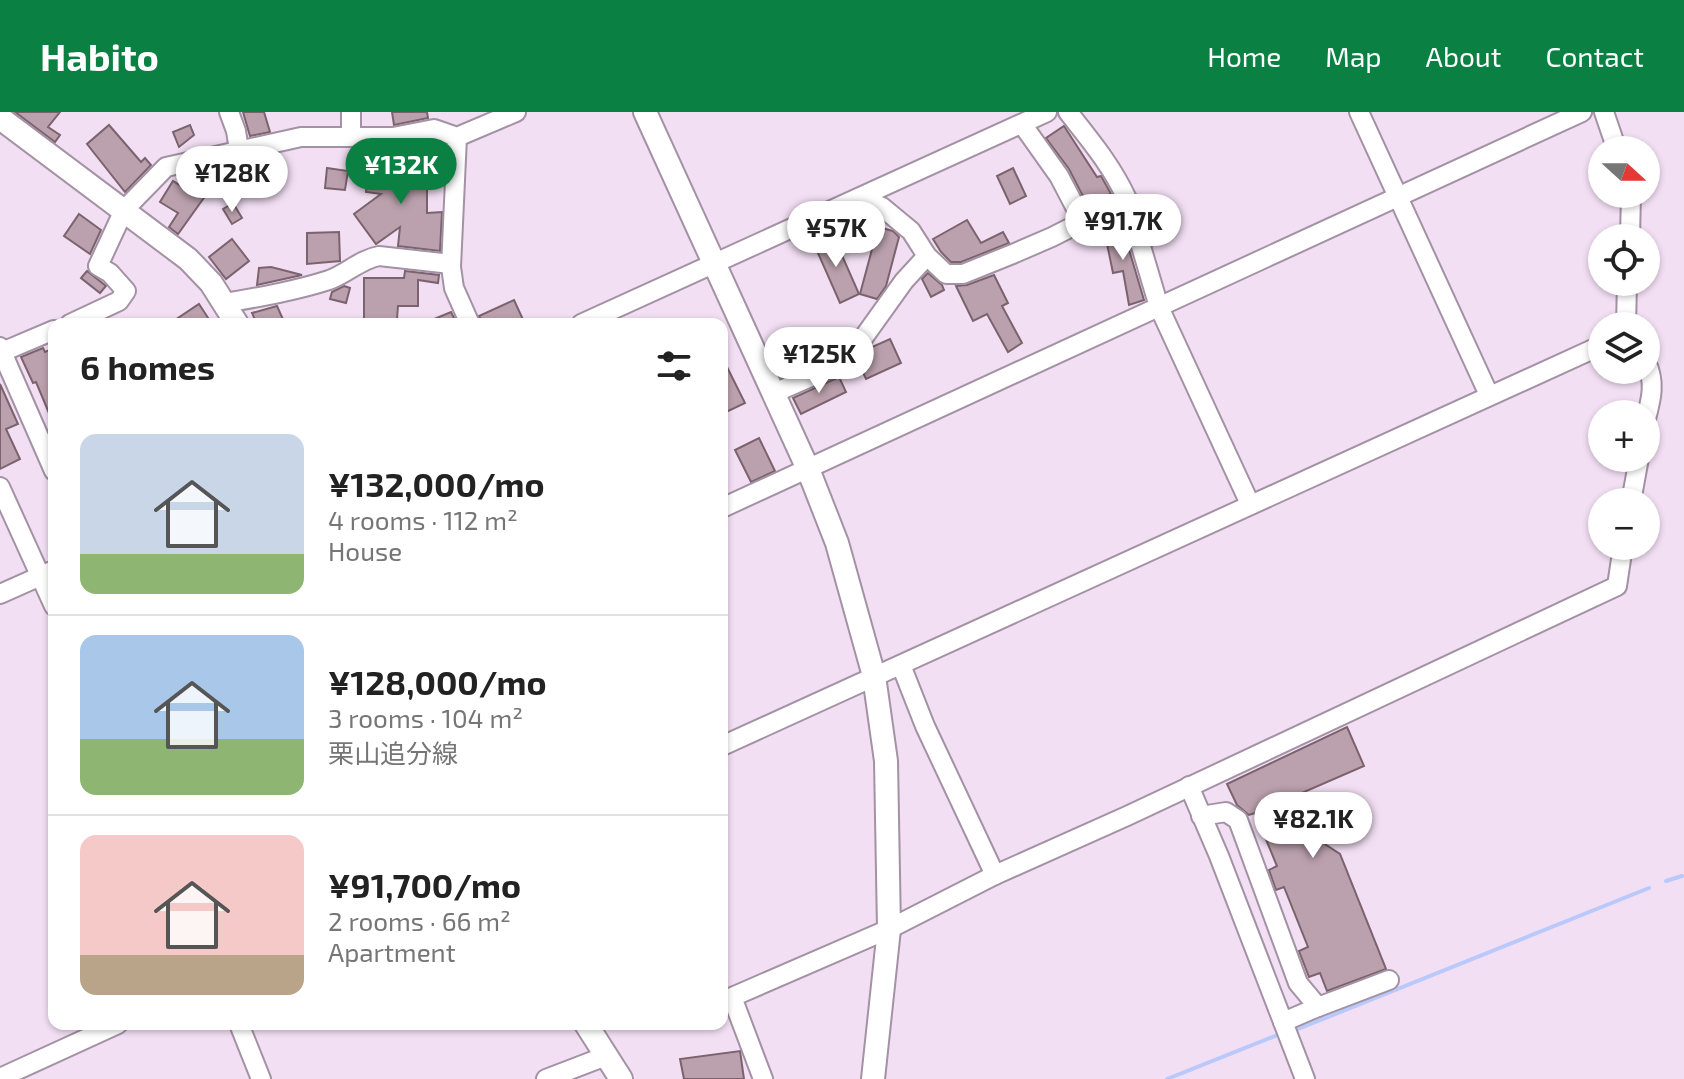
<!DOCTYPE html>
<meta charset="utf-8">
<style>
:root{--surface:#fff;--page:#f6f6f6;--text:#222;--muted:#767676;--line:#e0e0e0;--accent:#0b8043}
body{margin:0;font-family:"Exo 2","Noto Sans JP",sans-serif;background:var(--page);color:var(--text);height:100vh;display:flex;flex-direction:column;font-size:30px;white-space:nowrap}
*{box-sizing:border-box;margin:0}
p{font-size:26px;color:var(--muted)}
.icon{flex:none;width:44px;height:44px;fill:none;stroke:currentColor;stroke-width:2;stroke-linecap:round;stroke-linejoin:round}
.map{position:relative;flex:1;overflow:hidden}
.panel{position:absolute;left:48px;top:206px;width:680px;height:712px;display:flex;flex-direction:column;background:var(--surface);border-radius:16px;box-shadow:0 2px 6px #0004}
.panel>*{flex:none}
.needle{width:52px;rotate:111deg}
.tools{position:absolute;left:1588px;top:24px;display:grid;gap:16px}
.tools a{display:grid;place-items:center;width:72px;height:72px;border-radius:50%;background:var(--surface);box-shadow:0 2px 6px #0004;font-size:40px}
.price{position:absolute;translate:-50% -68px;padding:0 18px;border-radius:28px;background:#fff;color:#222;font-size:26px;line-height:52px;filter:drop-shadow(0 2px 4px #0008)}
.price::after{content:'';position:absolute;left:50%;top:48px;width:24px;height:18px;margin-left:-12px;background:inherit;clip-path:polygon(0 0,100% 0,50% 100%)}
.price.on{background:var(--accent);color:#fff}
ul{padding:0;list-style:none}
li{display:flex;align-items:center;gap:24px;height:200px;padding:0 32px}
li+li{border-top:2px solid var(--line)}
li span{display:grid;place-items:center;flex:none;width:224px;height:160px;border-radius:16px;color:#555}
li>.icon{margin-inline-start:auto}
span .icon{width:96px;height:96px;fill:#fffc;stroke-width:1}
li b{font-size:34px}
h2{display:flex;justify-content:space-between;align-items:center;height:96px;padding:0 32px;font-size:34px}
header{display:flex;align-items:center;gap:48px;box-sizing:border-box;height:112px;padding:0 40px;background:var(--accent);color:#fff}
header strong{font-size:38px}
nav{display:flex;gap:44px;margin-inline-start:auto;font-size:28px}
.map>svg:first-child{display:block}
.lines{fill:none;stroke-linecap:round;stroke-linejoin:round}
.stream{stroke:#b9c9fc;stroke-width:4}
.building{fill:#bba1ad;stroke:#7b636e;stroke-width:2}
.minor-casing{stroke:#a391a4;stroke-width:22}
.major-casing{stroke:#a391a4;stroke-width:26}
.minor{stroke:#fff;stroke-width:18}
.major{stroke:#fff;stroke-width:22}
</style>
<header>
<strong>Habito</strong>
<nav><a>Home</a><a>Map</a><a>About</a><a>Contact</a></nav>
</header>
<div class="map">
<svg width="1684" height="967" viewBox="0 0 1684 967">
<rect width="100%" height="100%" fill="#f3dff4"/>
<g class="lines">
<g class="stream">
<polyline points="1666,769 1682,764"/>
<polyline points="1293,919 1649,776"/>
<polyline points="1167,967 1280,922"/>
</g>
</g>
<g class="building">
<polygon points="15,0 60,0 48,15 60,23 55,30"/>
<polygon points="243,0 264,0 270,20 250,24"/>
<polygon points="392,0 427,0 428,6 394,13"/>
<polygon points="109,13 141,50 145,46 151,53 125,80 87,32"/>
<polygon points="190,13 194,23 179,35 173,20"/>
<polygon points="1064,14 1097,65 1101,64 1111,82 1086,90 1069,57 1046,26"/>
<polygon points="407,44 430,49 427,61 427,101 442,100 440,139 398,134 400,115 376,132 354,102 381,82 366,80 368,52 410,55"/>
<polygon points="217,56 222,75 212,78 211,76 178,122 169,115 178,101 160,90 173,69 187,78 184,63"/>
<polygon points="327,56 348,59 345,78 325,76"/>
<polygon points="1013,56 1026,84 1010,92 997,64"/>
<polygon points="233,91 242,106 232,112 223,97"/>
<polygon points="79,102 101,118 90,142 64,124"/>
<polygon points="967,108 981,131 1003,120 1009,131 961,150 951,150 941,140 933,127"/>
<polygon points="1122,114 1144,188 1129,193 1123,159 1113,161 1104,117"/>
<polygon points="878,115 893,119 899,125 886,174 877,187 860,182"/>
<polygon points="339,120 340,149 307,152 307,121"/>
<polygon points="833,123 859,182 840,191 814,132"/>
<polygon points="232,127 249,149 226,167 209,145"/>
<polygon points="271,155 302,163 257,173 259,156"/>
<polygon points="87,159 106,174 100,181 81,166"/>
<polygon points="405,159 439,163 438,171 418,168 418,194 398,194 397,207 364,207 364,166 404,166"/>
<polygon points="928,161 942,173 944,178 931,185 922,167"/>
<polygon points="994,163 1008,191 1002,194 1022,231 1008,240 987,202 973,209 956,174 967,173"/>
<polygon points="344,174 350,176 346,191 330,187 332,180"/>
<polygon points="514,188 525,212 483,212 479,204"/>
<polygon points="199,192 212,212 169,212"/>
<polygon points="277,194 285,212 257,212 252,201"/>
<polygon points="451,200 457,212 422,212"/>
<polygon points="890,227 901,251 866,267 859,252 872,235"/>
<polygon points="43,236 45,240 54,236 54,313 36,270 33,271 21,245"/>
<polygon points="722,245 745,291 722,302"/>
<polygon points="839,265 846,280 801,302 793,286"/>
<polygon points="0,272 18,312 6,317 20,347 0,357"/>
<polygon points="759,326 775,359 751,370 735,338"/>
<polygon points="1347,615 1364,654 1297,683 1314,725 1340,742 1386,857 1327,879 1320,861 1309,865 1299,839 1308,835 1284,775 1276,778 1269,758 1277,754 1255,701 1249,703 1237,693 1227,672"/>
<polygon points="740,939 744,967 684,967 680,947"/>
</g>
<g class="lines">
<g class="minor-casing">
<g id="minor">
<polyline points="229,0 236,19 239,38"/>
<polyline points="351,0 351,24"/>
<polyline points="1359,0 1489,283"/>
<polyline points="1604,0 1617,38"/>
<polyline points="1022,12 1059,64 1083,110"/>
<polyline points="457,25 451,155 454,176 470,212"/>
<path d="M862 85 882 95 911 119 927 144 946 162H963L1015 141 1052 125 1127 87C1112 54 1090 28 1068 0"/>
<polyline points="1127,87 1159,195 1250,392"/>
<polyline points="1630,126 1631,82"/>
<path d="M225 191C259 185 295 179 329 168 346 162 361 147 379 144L451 152"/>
<polyline points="70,212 119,189 126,179 110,161 98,154 124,98 166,55 301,25 393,25 434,17 457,25 516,0"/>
<polyline points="581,212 1047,0"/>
<polyline points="1626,214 1627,170"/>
<polyline points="0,235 2,240 54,218"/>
<polyline points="0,241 2,240 54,359"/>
<path d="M1646 250C1656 270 1651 288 1646 307"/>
<polyline points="774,281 829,257 851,243 904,169 927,144"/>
<polyline points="0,375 54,494"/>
<polyline points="1631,390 1639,346"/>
<polyline points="722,396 1582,0"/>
<polyline points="0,482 54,458"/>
<polyline points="901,553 925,614 995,763"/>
<polyline points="722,634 1602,233"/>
<polyline points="1189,674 1219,744 1305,967"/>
<polyline points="1201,704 1226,700 1238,708 1298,871 1318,895 1389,868"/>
<polyline points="1283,910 1318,895"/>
<polyline points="239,912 261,967"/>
<polyline points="0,966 118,912"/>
<polyline points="546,967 606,944"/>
<polyline points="763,967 732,885 889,817 995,763 1127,704 1617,474 1623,434"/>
</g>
</g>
<g class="major-casing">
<g id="major">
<polyline points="645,0 808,357 837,431 874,564 886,649 889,817 873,967"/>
<polyline points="0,6 188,147 211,171 237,212"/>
<polyline points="586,912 621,967"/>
</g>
</g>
<use href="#minor" class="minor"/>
<use href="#major" class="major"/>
</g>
</svg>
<div class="tools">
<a><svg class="needle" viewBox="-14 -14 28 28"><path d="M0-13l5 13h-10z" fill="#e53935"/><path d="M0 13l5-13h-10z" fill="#767676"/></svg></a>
<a><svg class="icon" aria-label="locate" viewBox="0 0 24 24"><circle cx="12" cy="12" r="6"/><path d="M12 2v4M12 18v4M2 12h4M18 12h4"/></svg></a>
<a><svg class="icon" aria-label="layers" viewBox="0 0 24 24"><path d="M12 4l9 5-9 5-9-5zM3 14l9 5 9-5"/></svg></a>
<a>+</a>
<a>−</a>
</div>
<b class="price on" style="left:401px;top:94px">¥132K</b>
<b class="price" style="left:232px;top:102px">¥128K</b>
<b class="price" style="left:1123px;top:150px">¥91.7K</b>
<b class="price" style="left:836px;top:157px">¥57K</b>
<b class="price" style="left:819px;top:283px">¥125K</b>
<b class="price" style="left:1313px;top:748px">¥82.1K</b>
<section class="panel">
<h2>6 homes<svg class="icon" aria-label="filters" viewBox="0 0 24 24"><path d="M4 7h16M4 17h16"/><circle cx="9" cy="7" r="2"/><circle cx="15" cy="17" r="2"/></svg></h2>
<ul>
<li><span style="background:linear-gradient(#c9d6e8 75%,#8fb573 0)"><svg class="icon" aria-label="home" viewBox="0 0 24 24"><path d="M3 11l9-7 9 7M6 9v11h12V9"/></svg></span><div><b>¥132,000/mo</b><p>4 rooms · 112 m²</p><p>House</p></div></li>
<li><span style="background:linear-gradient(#a9c7e8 65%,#8fb573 0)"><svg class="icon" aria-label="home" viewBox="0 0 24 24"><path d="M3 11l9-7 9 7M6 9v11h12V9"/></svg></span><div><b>¥128,000/mo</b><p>3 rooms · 104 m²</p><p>栗山追分線</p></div></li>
<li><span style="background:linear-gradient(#f6c9c9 75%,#b9a48a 0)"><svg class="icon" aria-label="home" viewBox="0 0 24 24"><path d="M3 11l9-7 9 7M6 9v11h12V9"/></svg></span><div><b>¥91,700/mo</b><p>2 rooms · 66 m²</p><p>Apartment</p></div></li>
</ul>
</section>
</div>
